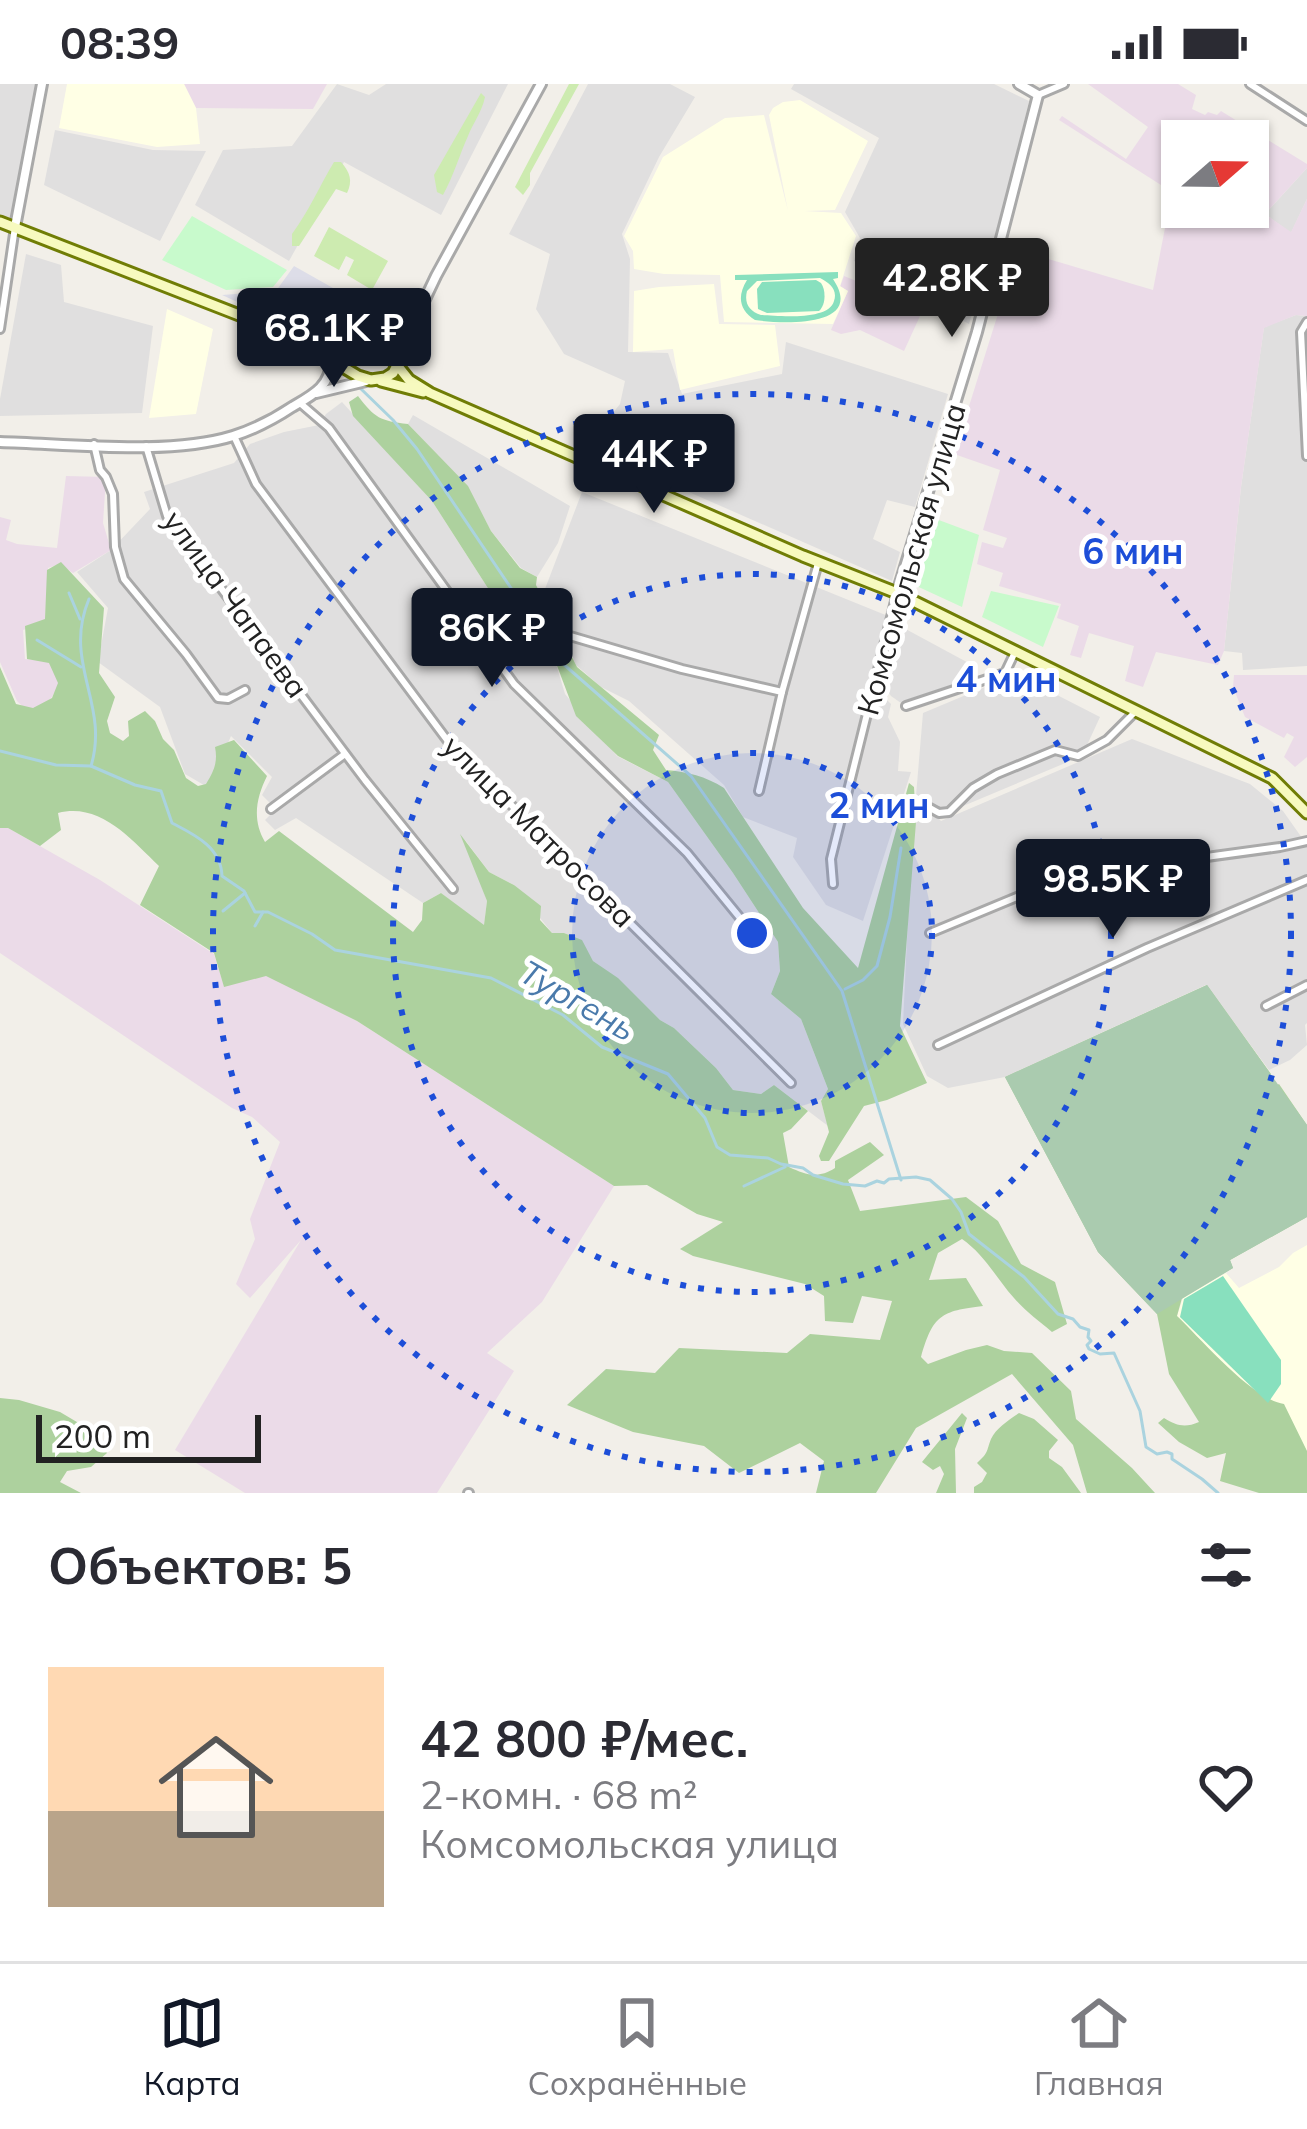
<!DOCTYPE html>
<html lang="ru">
<meta charset="utf-8">
<style>
:root{--surface:#fff;--page:#f2f2f3;--text:#2b2b33;--muted:#7c7c81;--line:#e1e1e2;--accent:#111827}
body{margin:0;font-family:Mulish,sans-serif;background:var(--page);color:var(--text);height:100vh;display:flex;flex-direction:column;font-size:45px;white-space:nowrap}
*{box-sizing:border-box;margin:0}
p{font-size:39px;color:var(--muted)}
.icon{flex:none;width:66px;height:66px;fill:none;stroke:currentColor;stroke-width:2;stroke-linecap:round;stroke-linejoin:round}
.map{position:relative;height:1409px;overflow:hidden}
.side{display:flex;flex-direction:column;background:var(--surface);flex:1}
.side>*{flex:none}
.needle{width:78px;rotate:70deg}
.controls{position:absolute;left:1161px;top:36px;display:grid;gap:24px}
.controls a{display:grid;place-items:center;width:108px;height:108px;border-radius:0px;background:var(--surface);box-shadow:0 3px 9px #0004;font-size:60px}
.scale{position:absolute;left:36px;bottom:30px;width:225px;box-sizing:border-box;padding-left:12px;border:6px solid #222;border-top:0;font-size:33px;line-height:42px;white-space:nowrap;color:#222;-webkit-text-stroke:9px #fff;paint-order:stroke}
.price{position:absolute;translate:-50% -102px;padding:0 27px;border-radius:12px;background:var(--accent);color:#fff;font-size:39px;line-height:78px;filter:drop-shadow(0 3px 6px #0008)}
.price::after{content:'';position:absolute;left:50%;top:72px;width:36px;height:27px;margin-left:-18px;background:inherit;clip-path:polygon(0 0,100% 0,50% 100%)}
.price.selected{background:#222;color:#fff}
ul{padding:0;list-style:none}
li{display:flex;align-items:center;gap:36px;height:300px;padding:0 48px}
li span{display:grid;place-items:center;flex:none;width:336px;height:240px;border-radius:0px;color:#555}
li>.icon{margin-inline-start:auto}
span .icon{width:144px;height:144px;fill:#fffc;stroke-width:1}
li b{font-size:51px}
h2{display:flex;justify-content:space-between;align-items:center;height:144px;padding:0 48px;font-size:51px}
.status{display:flex;justify-content:space-between;align-items:center;height:84px;padding:0 60px;background:var(--surface);direction:ltr}
.status svg{height:33px;fill:currentColor}
.tab-bar{display:flex;justify-content:space-around;align-items:center;height:168px;border-top:3px solid var(--line);background:var(--surface);font-size:33px;color:var(--muted)}
.tab-bar a{display:grid;justify-items:center;gap:6px}
.tab-bar .selected{color:var(--accent)}
.map>svg:first-child{display:block}
.residential{fill:#e0dfdf}
.industrial{fill:#ebdbe8;fill-rule:evenodd}
.education{fill:#ffffe5}
.grass{fill:#cdebb0}
.forest{fill:#add19e}
.cemetery{fill:#aacbaf}
.park{fill:#c8facc}
.pitch{fill:#88e0be;fill-rule:evenodd}
.plaza{fill:#dddde8}
.lines{fill:none;stroke-linecap:round;stroke-linejoin:round}
.stream{stroke:#aad3df;stroke-width:3}
.minor-casing{stroke:#a9a9a9;stroke-width:12}
.tertiary-casing{stroke:#a9a9a9;stroke-width:14}
.secondary-casing{stroke:#707d05;stroke-width:15}
.minor{stroke:#fff;stroke-width:6}
.tertiary{stroke:#fff;stroke-width:8}
.secondary{stroke:#f7fabf;stroke-width:9}
.ring{fill:none;stroke:#1d4ed8;stroke-width:6;stroke-dasharray:6 12}
.labels{text-anchor:middle;dominant-baseline:central;stroke-width:10;stroke-linejoin:round;paint-order:stroke}
.street-label{font-size:30px;fill:#222;stroke:#fff}
.water-label{font-size:33px;font-style:italic;fill:#4a7aab;stroke:#fff}
.centre{fill:#1d4ed8;stroke:#fff;stroke-width:6}
.ring-label{font-size:36px;text-anchor:middle;font-weight:bold;fill:#1d4ed8;stroke:#fff;stroke-width:10;stroke-linejoin:round;paint-order:stroke}
</style>
<div class="status"><b>08:39</b><svg viewBox="0 0 49 12"><path d="M0 12V9h3v3zM5 12V6h3v6zM10 12V3h3v9zM15 12V0h3v12zM26 1h20v11H26zM47 4h2v5h-2z"/></svg></div>
<div class="map">
<svg width="1307" height="1409" viewBox="0 0 1307 1409">
<rect width="100%" height="100%" fill="#f2efe9"/>
<g class="residential">
<polygon points="0,0 37,0 11,137 0,132"/>
<polygon points="337,0 369,11 386,0 508,0 441,131 344,78 289,177 195,121 223,66 292,62"/>
<polygon points="588,0 670,0 695,13 659,73 622,150 630,175 628,268 668,269 682,310 782,290 786,258 948,310 915,423 887,416 873,455 900,468 892,497 586,363 620,320 625,297 564,270 536,225 550,170 509,150"/>
<polygon points="794,0 994,0 1029,17 1002,131 969,240 854,177 860,154 845,128 879,54 791,5"/>
<polygon points="55,46 153,66 206,67 160,157 44,101"/>
<polygon points="1307,84 1307,115 1291,149 1265,130"/>
<polygon points="26,170 61,181 64,218 153,242 142,329 0,332 0,315"/>
<polygon points="1296,231 1307,232 1307,582 1243,586 1242,569 1224,567 1241,403 1264,243"/>
<polygon points="342,318 432,417 529,568 553,570 565,610 617,672 668,698 733,789 778,858 780,887 771,910 801,935 828,1005 821,1017 828,1042 774,1001 761,1010 733,1006 716,984 674,944 660,936 617,894 593,877 581,857 564,849 552,849 514,801 489,788 465,756 487,817 484,843 441,809 423,819 296,734 275,746 265,736 276,725 262,711 272,693 231,652 209,704 185,690 160,623 98,578 108,524 77,488 111,466 150,425 144,408 234,379 250,360 284,348 319,341 326,330"/>
<polygon points="413,331 570,422 558,459 537,493 521,484 491,447 467,402 408,340"/>
<polygon points="582,408 888,532 870,599 891,620 888,633 900,658 898,687 911,688 863,837 826,821 793,773 797,754 743,733 724,701 629,617 601,603 576,581 545,505"/>
<polygon points="900,542 976,583 975,593 901,619 891,612 883,600"/>
<polygon points="1016,590 1100,633 1082,672 944,730 916,712 923,629"/>
<polygon points="1132,655 1250,700 1283,727 1307,761 1307,939 1305,941 1307,961 1290,976 1269,986 1206,901 1005,993 948,1004 927,992 903,940 913,726 924,720 941,737"/>
</g>
<g class="industrial">
<polygon points="184,0 327,0 313,25 196,24"/>
<path d="M1088 0H1178L1196 11 1192 25 1205 31 1208 28 1217 31 1221 27 1307 80V84L1265 130 1291 148 1307 115V232L1296 231 1264 244 1241 403 1224 567 1218 581 1156 568 1143 603 1125 597 1134 562 1089 549 1081 574 1070 571 1079 542 1057 534 1061 520 999 502 1003 489 977 480 982 458 1003 464 1007 454 983 446 1000 386 954 370 1018 166 1153 206 1172 108 1059 36 1062 32 1126 75 1148 43ZM1182 57H1248V123H1182Z"/>
<polygon points="844,192 859,198 864,194 925,221 904,267 860,246 841,250 831,246 848,207 840,203"/>
<polygon points="66,392 106,393 103,439 111,466 73,489 60,480 48,484 46,539 23,546 25,575 51,577 60,598 52,613 33,633 17,617 0,578 0,433 11,436 6,456 17,460 57,464"/>
<polygon points="1234,591 1307,591 1307,673 1295,683 1284,673 1294,653 1287,649 1284,654 1245,633 1233,603"/>
<polygon points="0,744 8,744 100,796 214,870 224,902 266,891 357,937 614,1102 542,1218 487,1269 514,1287 437,1409 245,1409 175,1366 301,1156 250,1214 236,1200 255,1155 250,1135 280,1058 252,1033 232,1024 0,869"/>
</g>
<g class="education">
<polygon points="67,0 184,0 196,24 200,60 157,63 59,44"/>
<polygon points="800,16 868,57 835,126 804,127 841,129 856,152 840,202 848,207 833,240 724,238 720,191 664,190 634,185 633,167 624,152 663,73 725,34 764,31 788,127 769,31 773,24 783,18"/>
<polygon points="714,200 719,240 775,241 780,282 680,306 673,265 633,268 634,207 659,203"/>
<polygon points="167,225 213,245 196,330 149,334"/>
<polygon points="1307,1161 1307,1367 1177,1232 1183,1214 1226,1189 1239,1204 1279,1183 1293,1169"/>
</g>
<g class="grass">
<polygon points="569,0 579,0 530,89 530,101 523,111 515,103"/>
<path d="M481 9 485 13C482 28 473 39 468 52 459 72 454 91 443 111L437 108 434 91Z"/>
<path d="M334 78H341C350 88 353 97 347 109L336 105 299 162H292V150C309 127 319 103 334 78Z"/>
<polygon points="329,143 388,177 372,206 347,191 354,176 346,172 339,186 314,172"/>
</g>
<g class="forest">
<path d="M358 312C375 334 380 337 408 340L468 402 491 447 520 484 537 493 536 501 577 583 659 651 653 666 666 686C688 688 705 692 724 704L803 824 858 884 909 699 914 703 916 738 900 942 927 999 887 1016 864 1022 829 1077H821L819 1072 829 1048 821 1017 828 1005 801 935 771 910 780 887 778 858 733 789 668 698 618 672 576 632 553 571 529 568 432 417 353 332 349 318Z"/>
<path d="M61 478 104 524 99 589 115 613 107 637 110 649 123 657 129 652 128 637 145 627 155 637 163 655 174 666 186 694 198 702 206 700C214 687 218 678 215 663L234 656 267 692C256 714 252 736 265 758L279 747 413 848 422 836 423 819 441 809 484 841 487 817 460 750 489 788 514 801 541 822 540 836 552 849H564L582 856 593 877 618 894 660 936 674 944 716 984 733 1006 761 1010 774 1001 808 1027 791 1045 783 1049 789 1083C806 1091 818 1095 835 1084V1077L870 1058 884 1071 848 1096 860 1127 966 1113 998 1137 1021 1180 1055 1198 1067 1240 1052 1248C1039 1237 1025 1227 1014 1214 996 1194 985 1171 962 1155L938 1169 929 1196 966 1194 983 1222C941 1227 933 1231 921 1273L928 1280 966 1266 987 1261 1004 1267 1032 1269 1071 1307 1076 1335 1132 1384 1155 1409H1087L1073 1361 1012 1290 916 1344 876 1409H816L824 1377 800 1359 739 1389 704 1362 633 1348 567 1321 606 1285 655 1289 679 1264 787 1269 810 1250 880 1256 892 1217 862 1212 853 1239 825 1237 824 1212 805 1200 693 1172 680 1165 723 1138 697 1130 647 1101 614 1102 357 937 266 892 224 903 214 869 140 821 159 782C131 755 100 718 58 729L61 746 40 762 8 744H0V583L16 620 33 624 52 614 58 599 49 579 27 575 25 542 45 535 47 486Z"/>
<path d="M1207 901 1271 990 1256 1014 1279 1000 1307 1041V1133L1230 1176 1233 1184 1182 1214 1177 1232C1201 1255 1253 1316 1284 1320L1307 1367V1409H1259L1220 1397 1226 1369 1207 1374 1179 1358 1158 1339 1164 1334C1177 1342 1185 1344 1199 1338L1169 1290 1157 1230 1098 1168 1005 993Z"/>
<polygon points="0,1314 19,1316 60,1328 87,1344 107,1369 91,1383 67,1387 60,1398 81,1409 0,1409"/>
<polygon points="962,1329 967,1334 955,1365 956,1409 936,1409 944,1390 940,1382 933,1386 922,1378"/>
<path d="M1019 1329 1034 1335 1058 1356 1049 1367V1374L1062 1383 1081 1409H974V1403L982 1398 987 1389 977 1379C989 1368 986 1368 991 1355 996 1344 1009 1336 1019 1329Z"/>
</g>
<polygon class="cemetery" points="1207,901 1307,1041 1307,1133 1230,1176 1233,1184 1157,1230 1098,1168 1005,993"/>
<g class="park">
<polygon points="192,132 287,186 273,203 226,206 162,176"/>
<polygon points="928,432 979,451 962,523 910,499"/>
<polygon points="991,507 1059,522 1043,563 982,533"/>
</g>
<g class="pitch">
<path d="M838 188V194L833 195C866 244 782 240 755 236 739 226 737 212 747 196H735V191ZM820 194C829 199 838 205 834 217 829 237 778 232 761 231 749 227 744 219 747 207L757 197Z"/>
<path d="M816 196 821 199C826 206 826 221 819 227L767 229 758 225 757 205 762 198Z"/>
<polygon points="1223,1192 1281,1276 1281,1300 1268,1319 1180,1233 1184,1215"/>
</g>
<polygon class="plaza" points="294,182 372,226 391,223 407,229 403,235 392,242 347,231 306,245 292,243 222,211 276,207"/>
<g class="lines">
<g class="stream">
<polyline points="359,303 393,336 417,365 561,578 691,692 842,907 901,1096"/>
<polyline points="69,509 80,535"/>
<path d="M89 515C62 579 110 620 91 682"/>
<polyline points="37,556 81,583"/>
<path d="M0 667 56 681 91 682 135 701 161 707 172 739C195 751 221 763 222 792L244 807 255 828H268L312 850 335 866 491 894 563 931 602 963 668 990 705 1034 717 1063 730 1071 768 1074 781 1080 803 1084 813 1091 843 1100 865 1102 877 1097 884 1099 889 1095 916 1093 930 1096 952 1115 961 1128 969 1150 1024 1193 1058 1230 1073 1235 1080 1243 1089 1246 1088 1253 1091 1257 1087 1261 1089 1265 1100 1270 1114 1269 1140 1327 1146 1363 1157 1370 1167 1368 1172 1370V1375L1202 1395 1218 1409"/>
<polyline points="223,827 245,809"/>
<polyline points="255,842 263,828"/>
<polyline points="845,905 863,896 877,882 890,833 901,764"/>
<polyline points="744,1102 785,1083"/>
</g>
<g class="minor-casing">
<g id="minor">
<polyline points="1250,0 1307,37"/>
<polyline points="1038,11 1064,0"/>
<polyline points="1307,238 1301,248 1307,372"/>
<polyline points="0,245 15,143"/>
<polyline points="300,319 329,344 514,600 687,769 745,840"/>
<polyline points="234,352 256,400 450,660 791,999"/>
<polyline points="94,360 100,386 106,393 113,410 115,463 124,495 186,570 218,614 228,615 245,606"/>
<polyline points="146,362 167,432 365,696 453,805"/>
<polyline points="570,552 682,585 782,608"/>
<polyline points="906,622 1005,589 1015,568"/>
<polyline points="759,707 782,608 818,479"/>
<polyline points="930,724 939,729 949,728 973,704 997,690 1055,666 1078,672 1107,656 1135,628"/>
<polyline points="271,725 345,670"/>
<polyline points="833,800 831,775 897,509"/>
<polyline points="930,849 1067,792 1280,763 1307,757"/>
<polyline points="1266,922 1307,901"/>
<polyline points="938,961 1147,864 1307,796"/>
<polyline points="468,1409 469,1409"/>
</g>
</g>
<g class="tertiary-casing">
<g id="tertiary">
<polyline points="15,143 42,0"/>
<polyline points="379,248 394,246 414,234"/>
<polyline points="397,274 436,192 541,0"/>
<polyline points="316,309 366,297"/>
<path d="M0 358C70 360 168 372 233 352 255 345 274 335 292 323 313 311 331 302 331 276"/>
<polyline points="897,509 977,248 1038,11 1019,0"/>
</g>
</g>
<g class="secondary-casing">
<g id="secondary">
<polyline points="0,138 288,250 358,292 371,296 385,294 393,289 397,281 395,267 389,256 366,244 353,241 322,250 288,250"/>
<polyline points="397,281 409,296 430,309 803,472 897,509 1272,694 1307,729"/>
<polyline points="381,297 423,308"/>
</g>
</g>
<use href="#minor" class="minor"/>
<use href="#tertiary" class="tertiary"/>
<use href="#secondary" class="secondary"/>
</g>
<circle cx="752" cy="849" r="180" fill="#1d4ed8" fill-opacity=".12"/>
<g class="ring">
<circle cx="752" cy="849" r="180"/>
<circle cx="752" cy="849" r="359"/>
<circle cx="752" cy="849" r="539"/>
</g>
<g class="labels">
<g class="street-label">
<text transform="translate(911 475) rotate(-74)">Комсомольская улица</text>
<text transform="translate(236 520) rotate(54)">улица Чапаева</text>
<text transform="translate(539 747) rotate(45)">улица Матросова</text>
</g>
<g class="water-label">
<text transform="translate(578 916) rotate(30)">Тургень</text>
</g>
</g>
<circle cx="752" cy="849" r="18" class="centre"/>
<g class="ring-label">
<text x="1133" y="480">6 мин</text>
<text x="1006" y="608">4 мин</text>
<text x="879" y="734">2 мин</text>
</g>
</svg>
<div class="controls">
<a><svg class="needle" viewBox="-14 -14 28 28"><path d="M0-13l5 13h-10z" fill="#e53935"/><path d="M0 13l5-13h-10z" fill="#7c7c81"/></svg></a>
</div>
<div class="scale">200 m</div>
<b class="price selected" style="left:952px;top:256px">42.8K ₽</b>
<b class="price" style="left:334px;top:306px">68.1K ₽</b>
<b class="price" style="left:654px;top:432px">44K ₽</b>
<b class="price" style="left:492px;top:606px">86K ₽</b>
<b class="price" style="left:1113px;top:857px">98.5K ₽</b>
</div>
<section class="side">
<h2>Объектов: 5<svg class="icon" aria-label="filters" viewBox="0 0 24 24"><path d="M4 7h16M4 17h16"/><circle cx="9" cy="7" r="2"/><circle cx="15" cy="17" r="2"/></svg></h2>
<ul>
<li><span style="background:linear-gradient(#ffd9b3 60%,#b9a48a 0)"><svg class="icon" aria-label="home" viewBox="0 0 24 24"><path d="M3 11l9-7 9 7M6 9v11h12V9"/></svg></span><div><b>42 800 ₽/мес.</b><p>2-комн. · 68 m²</p><p>Комсомольская улица</p></div><svg class="icon" aria-label="heart" viewBox="0 0 24 24"><path d="M12 20l-8-8c-3-5 5-10 8-4 3-6 11-1 8 4z"/></svg></li>
</ul>
</section>
<nav class="tab-bar">
<a class="selected"><svg class="icon" aria-label="map" viewBox="0 0 24 24"><path d="M3 6l6-2 6 2 6-2v14l-6 2-6-2-6 2zM9 4v14M15 6v14"/></svg>Карта</a>
<a><svg class="icon" aria-label="saved" viewBox="0 0 24 24"><path d="M7 4h10v16l-5-4-5 4z"/></svg>Сохранённые</a>
<a><svg class="icon" aria-label="home" viewBox="0 0 24 24"><path d="M3 11l9-7 9 7M6 9v11h12V9"/></svg>Главная</a>
</nav>
